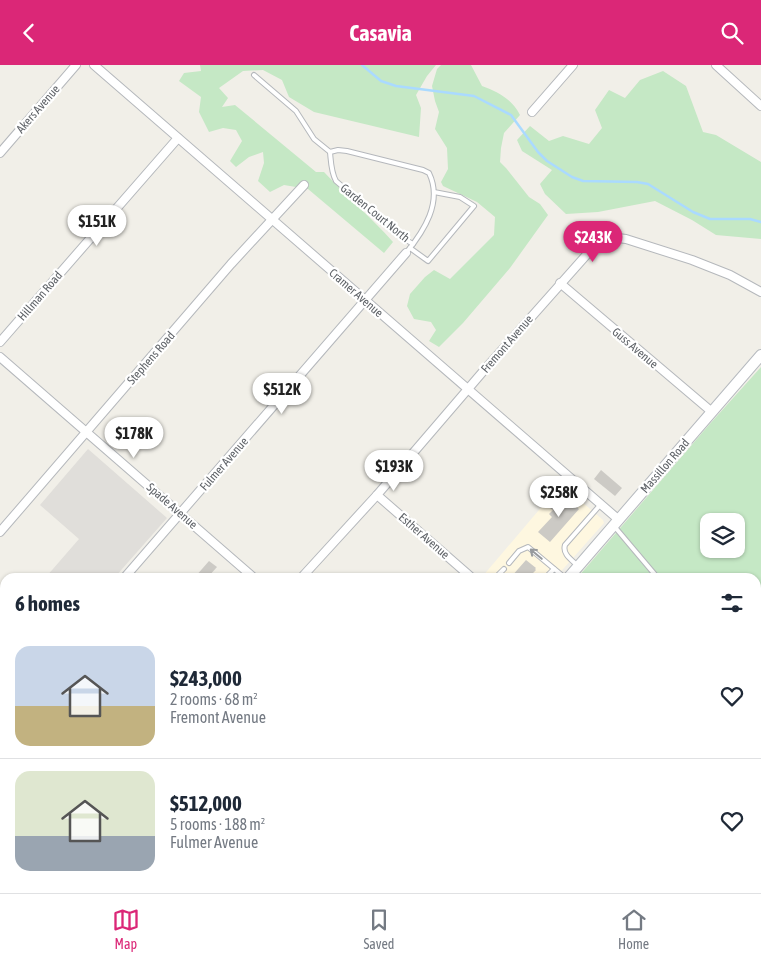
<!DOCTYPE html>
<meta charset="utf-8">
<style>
:root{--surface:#fff;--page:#f6f6f7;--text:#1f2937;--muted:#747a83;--line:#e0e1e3;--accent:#db2777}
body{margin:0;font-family:"Asap Condensed",sans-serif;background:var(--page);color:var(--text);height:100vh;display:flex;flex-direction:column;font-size:19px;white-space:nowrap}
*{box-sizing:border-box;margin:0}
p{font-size:16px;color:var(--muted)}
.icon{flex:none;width:28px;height:28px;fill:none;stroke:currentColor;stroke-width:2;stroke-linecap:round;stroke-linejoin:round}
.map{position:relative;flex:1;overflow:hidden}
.panel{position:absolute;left:0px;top:508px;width:761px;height:321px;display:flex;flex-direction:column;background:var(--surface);border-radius:15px 15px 0 0;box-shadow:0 1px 4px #0004}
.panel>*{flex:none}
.tools{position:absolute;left:700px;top:448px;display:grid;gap:10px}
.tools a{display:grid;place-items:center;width:45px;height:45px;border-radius:10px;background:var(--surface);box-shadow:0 1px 4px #0004;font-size:25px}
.price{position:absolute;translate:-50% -42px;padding:0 11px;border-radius:18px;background:#fff;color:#222;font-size:16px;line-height:32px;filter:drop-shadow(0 1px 2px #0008)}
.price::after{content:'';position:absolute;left:50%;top:30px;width:15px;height:11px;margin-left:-8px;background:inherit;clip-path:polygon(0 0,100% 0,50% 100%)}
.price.current{background:var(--accent);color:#fff}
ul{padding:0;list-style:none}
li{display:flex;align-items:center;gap:15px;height:125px;padding:0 15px}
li+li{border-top:1px solid var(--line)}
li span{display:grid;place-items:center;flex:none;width:140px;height:100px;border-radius:15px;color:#555}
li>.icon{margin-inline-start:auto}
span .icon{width:60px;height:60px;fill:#fffc;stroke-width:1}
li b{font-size:21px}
h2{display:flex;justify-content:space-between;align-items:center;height:60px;padding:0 15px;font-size:21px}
header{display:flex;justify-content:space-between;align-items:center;height:65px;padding:0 15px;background:var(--accent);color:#fff;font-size:22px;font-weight:700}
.tabs{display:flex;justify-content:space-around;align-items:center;height:70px;border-top:1px solid var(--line);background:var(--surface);font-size:14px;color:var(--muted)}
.tabs a{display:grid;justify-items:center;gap:2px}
.tabs .current{color:var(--accent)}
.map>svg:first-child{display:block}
.commercial{fill:#fef7e0}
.industrial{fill:#e0deda}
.green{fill:#c5e8c5;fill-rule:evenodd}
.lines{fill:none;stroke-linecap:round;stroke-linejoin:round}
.stream{stroke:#aadaff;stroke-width:2.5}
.building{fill:#cccac5}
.lane-casing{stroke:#b5b8bc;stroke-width:6}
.street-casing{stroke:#b5b8bc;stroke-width:10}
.secondary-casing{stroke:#b6babf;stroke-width:12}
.highway-casing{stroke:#f9ab00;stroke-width:16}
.lane{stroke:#fff;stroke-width:4}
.street{stroke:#fff;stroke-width:8}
.secondary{stroke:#fff;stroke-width:10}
.highway{stroke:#fde293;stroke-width:14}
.oneway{stroke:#979a9d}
.labels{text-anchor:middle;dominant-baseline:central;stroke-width:4.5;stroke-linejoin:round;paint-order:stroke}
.street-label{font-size:12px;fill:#5f6368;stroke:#fff}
</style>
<header><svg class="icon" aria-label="back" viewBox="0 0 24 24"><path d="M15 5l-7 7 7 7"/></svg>Casavia<svg class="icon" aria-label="search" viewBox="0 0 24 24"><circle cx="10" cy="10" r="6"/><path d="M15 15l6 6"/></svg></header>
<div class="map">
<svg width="761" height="828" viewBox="0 0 761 828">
<rect width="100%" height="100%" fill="#f1efe8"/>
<g class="commercial">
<polygon points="561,419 603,455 604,458 556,512 482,512"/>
<polygon points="193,824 290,824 293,826 291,828 191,828"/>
</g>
<g class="industrial">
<polygon points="88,384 167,453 115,512 46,512 79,474 40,440"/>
<polygon points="0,544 5,548 5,648 0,654"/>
</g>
<g class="green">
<path d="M200 0H436L427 11 416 30 421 43 419 72 314 47 289 32 282 15 263 5 243 6 219 23 228 33 222 42 235 40 316 107H324C346 131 371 152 393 177L384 188 308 124 284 120 270 127 258 116 264 98 263 87 249 92 236 102 230 96 242 76 236 65 223 63 209 67 199 47 201 32 179 16 184 8 201 6Z"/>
<path d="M441 0H471L482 21C498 27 512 34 520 50L504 68 501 83 500 97 506 103 529 132 540 139 548 150 510 203 463 258 439 282 429 276 436 265 431 257 414 254 407 241 410 229 425 212 434 205 450 214 494 170 495 152 477 137 443 121 441 117 448 104 447 83 435 64 439 47 435 36 432 21 437 4Z"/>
<polygon points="663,6 686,21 703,67 716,70 761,97 761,174 716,170 692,155 655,136 598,147 566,149 545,129 540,119 552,105 522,86 517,75 530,61 549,76 563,71 589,79 602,63 595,45 609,25 625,33 640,15"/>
<path d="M761 302V828H305L309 824H756V512H578L708 361ZM709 456H736V484H709Z"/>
<polygon points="0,792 5,794 5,824 48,824 53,828 0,828"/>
</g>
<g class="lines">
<g class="stream">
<polyline points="362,0 381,16 396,21 474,31 511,50 538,87 547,96 572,112 583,116 637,117 648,119 693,147 710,154 750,154 761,157"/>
<polyline points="756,560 761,556"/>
<polyline points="378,828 380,824"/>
</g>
</g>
<g class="building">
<polygon points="601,405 622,423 615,431 594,414"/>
<polygon points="562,429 579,444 550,477 538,467 552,452 549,449 553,445 550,443"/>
<polygon points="526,495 536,503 535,504 536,505 529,512 511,512"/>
<polygon points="209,496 217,502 208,512 195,512"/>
</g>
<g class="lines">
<g class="lane-casing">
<g id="lane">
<path d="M254 10 296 46 314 74 330 87 338 85 347 86 423 105 429 108C443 137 424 166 406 188"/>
<path d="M330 87C331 97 331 107 336 116L401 172 413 179"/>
<polyline points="410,183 428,196 474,141 460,132 434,127"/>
<polyline points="614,461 657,512"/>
<polyline points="509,498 519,486 528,482 564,512"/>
<path d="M578 501C572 495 562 489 565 480L601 439"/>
<polyline points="496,512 504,504"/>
<polyline points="546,512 554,504"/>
<polyline points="260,824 261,824"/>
<polyline points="199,828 203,824"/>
<polyline points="540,828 541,824"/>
</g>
</g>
<g class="street-casing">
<g id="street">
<polyline points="94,0 619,455"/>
<polyline points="716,0 761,41"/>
<polyline points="532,47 573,0"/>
<polyline points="0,88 76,0"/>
<polyline points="560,218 712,347"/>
<polyline points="0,277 178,73"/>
<polyline points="0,292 253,512"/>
<polyline points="377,430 471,512"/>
<polyline points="0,467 231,199 304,120"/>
<polyline points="125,512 406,188"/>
<polyline points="302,512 377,430 486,303 597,178 610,172 626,174 692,195 730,210 761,227"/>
<polyline points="0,657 5,652"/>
</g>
</g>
<g class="secondary-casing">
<g id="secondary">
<polyline points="569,512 761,290"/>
<polyline points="295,828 299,824"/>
</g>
</g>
<g class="highway-casing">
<g id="highway">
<polyline points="0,718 5,723"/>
<polyline points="0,753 5,757"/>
<polyline points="0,777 5,780"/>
<polyline points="69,824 74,828"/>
<polyline points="90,824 95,828"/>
<polyline points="123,824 128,828"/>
</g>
</g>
<use href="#lane" class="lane"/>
<use href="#street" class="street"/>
<use href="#secondary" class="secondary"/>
<use href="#highway" class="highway"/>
</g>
<defs><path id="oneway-shaft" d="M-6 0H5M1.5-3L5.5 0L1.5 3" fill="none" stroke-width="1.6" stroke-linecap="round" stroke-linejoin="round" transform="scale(1.25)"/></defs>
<use class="oneway" href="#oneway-shaft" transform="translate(536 489) rotate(-140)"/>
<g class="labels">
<g class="street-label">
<text transform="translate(38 44) rotate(-49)">Akers Avenue</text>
<text transform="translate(375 148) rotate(39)">Garden Court North</text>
<text transform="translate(356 228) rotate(41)">Cramer Avenue</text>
<text transform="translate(40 231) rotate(-49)">Hillman Road</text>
<text transform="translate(507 279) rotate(-49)">Fremont Avenue</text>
<text transform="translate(635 283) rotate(40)">Guss Avenue</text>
<text transform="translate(151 293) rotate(-49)">Stephens Road</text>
<text transform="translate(224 399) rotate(-49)">Fulmer Avenue</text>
<text transform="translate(665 401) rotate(-49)">Massillon Road</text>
<text transform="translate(172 441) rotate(41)">Spade Avenue</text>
<text transform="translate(424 471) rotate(41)">Esther Avenue</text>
</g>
</g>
</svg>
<div class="tools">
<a><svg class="icon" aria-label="layers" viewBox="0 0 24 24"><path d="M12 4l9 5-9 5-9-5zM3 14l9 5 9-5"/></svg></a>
</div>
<b class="price" style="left:97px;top:182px">$151K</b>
<b class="price current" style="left:593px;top:198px">$243K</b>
<b class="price" style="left:282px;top:350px">$512K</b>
<b class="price" style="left:134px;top:394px">$178K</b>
<b class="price" style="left:394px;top:427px">$193K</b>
<b class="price" style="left:559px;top:453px">$258K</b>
<section class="panel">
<h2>6 homes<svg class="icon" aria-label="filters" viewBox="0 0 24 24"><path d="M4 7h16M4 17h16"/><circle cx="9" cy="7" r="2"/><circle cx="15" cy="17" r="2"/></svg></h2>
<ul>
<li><span style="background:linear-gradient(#c9d6e8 60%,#c2b280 0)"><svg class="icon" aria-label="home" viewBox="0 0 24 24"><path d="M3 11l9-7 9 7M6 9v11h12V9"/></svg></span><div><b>$243,000</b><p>2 rooms · 68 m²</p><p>Fremont Avenue</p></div><svg class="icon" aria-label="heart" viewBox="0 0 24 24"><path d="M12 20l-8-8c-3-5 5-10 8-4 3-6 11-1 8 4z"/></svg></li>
<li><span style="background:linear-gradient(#dfe7d0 65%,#9aa5b1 0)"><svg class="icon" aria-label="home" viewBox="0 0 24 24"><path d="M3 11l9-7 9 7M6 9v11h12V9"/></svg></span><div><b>$512,000</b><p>5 rooms · 188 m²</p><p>Fulmer Avenue</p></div><svg class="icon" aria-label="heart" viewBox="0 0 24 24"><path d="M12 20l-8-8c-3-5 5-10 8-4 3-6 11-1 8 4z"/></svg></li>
</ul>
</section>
</div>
<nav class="tabs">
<a class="current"><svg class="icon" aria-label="map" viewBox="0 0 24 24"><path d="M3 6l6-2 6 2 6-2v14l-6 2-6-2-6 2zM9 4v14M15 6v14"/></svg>Map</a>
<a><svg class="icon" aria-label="saved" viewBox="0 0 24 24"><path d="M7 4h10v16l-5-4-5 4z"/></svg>Saved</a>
<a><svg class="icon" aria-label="home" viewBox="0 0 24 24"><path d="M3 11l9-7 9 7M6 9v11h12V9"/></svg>Home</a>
</nav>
